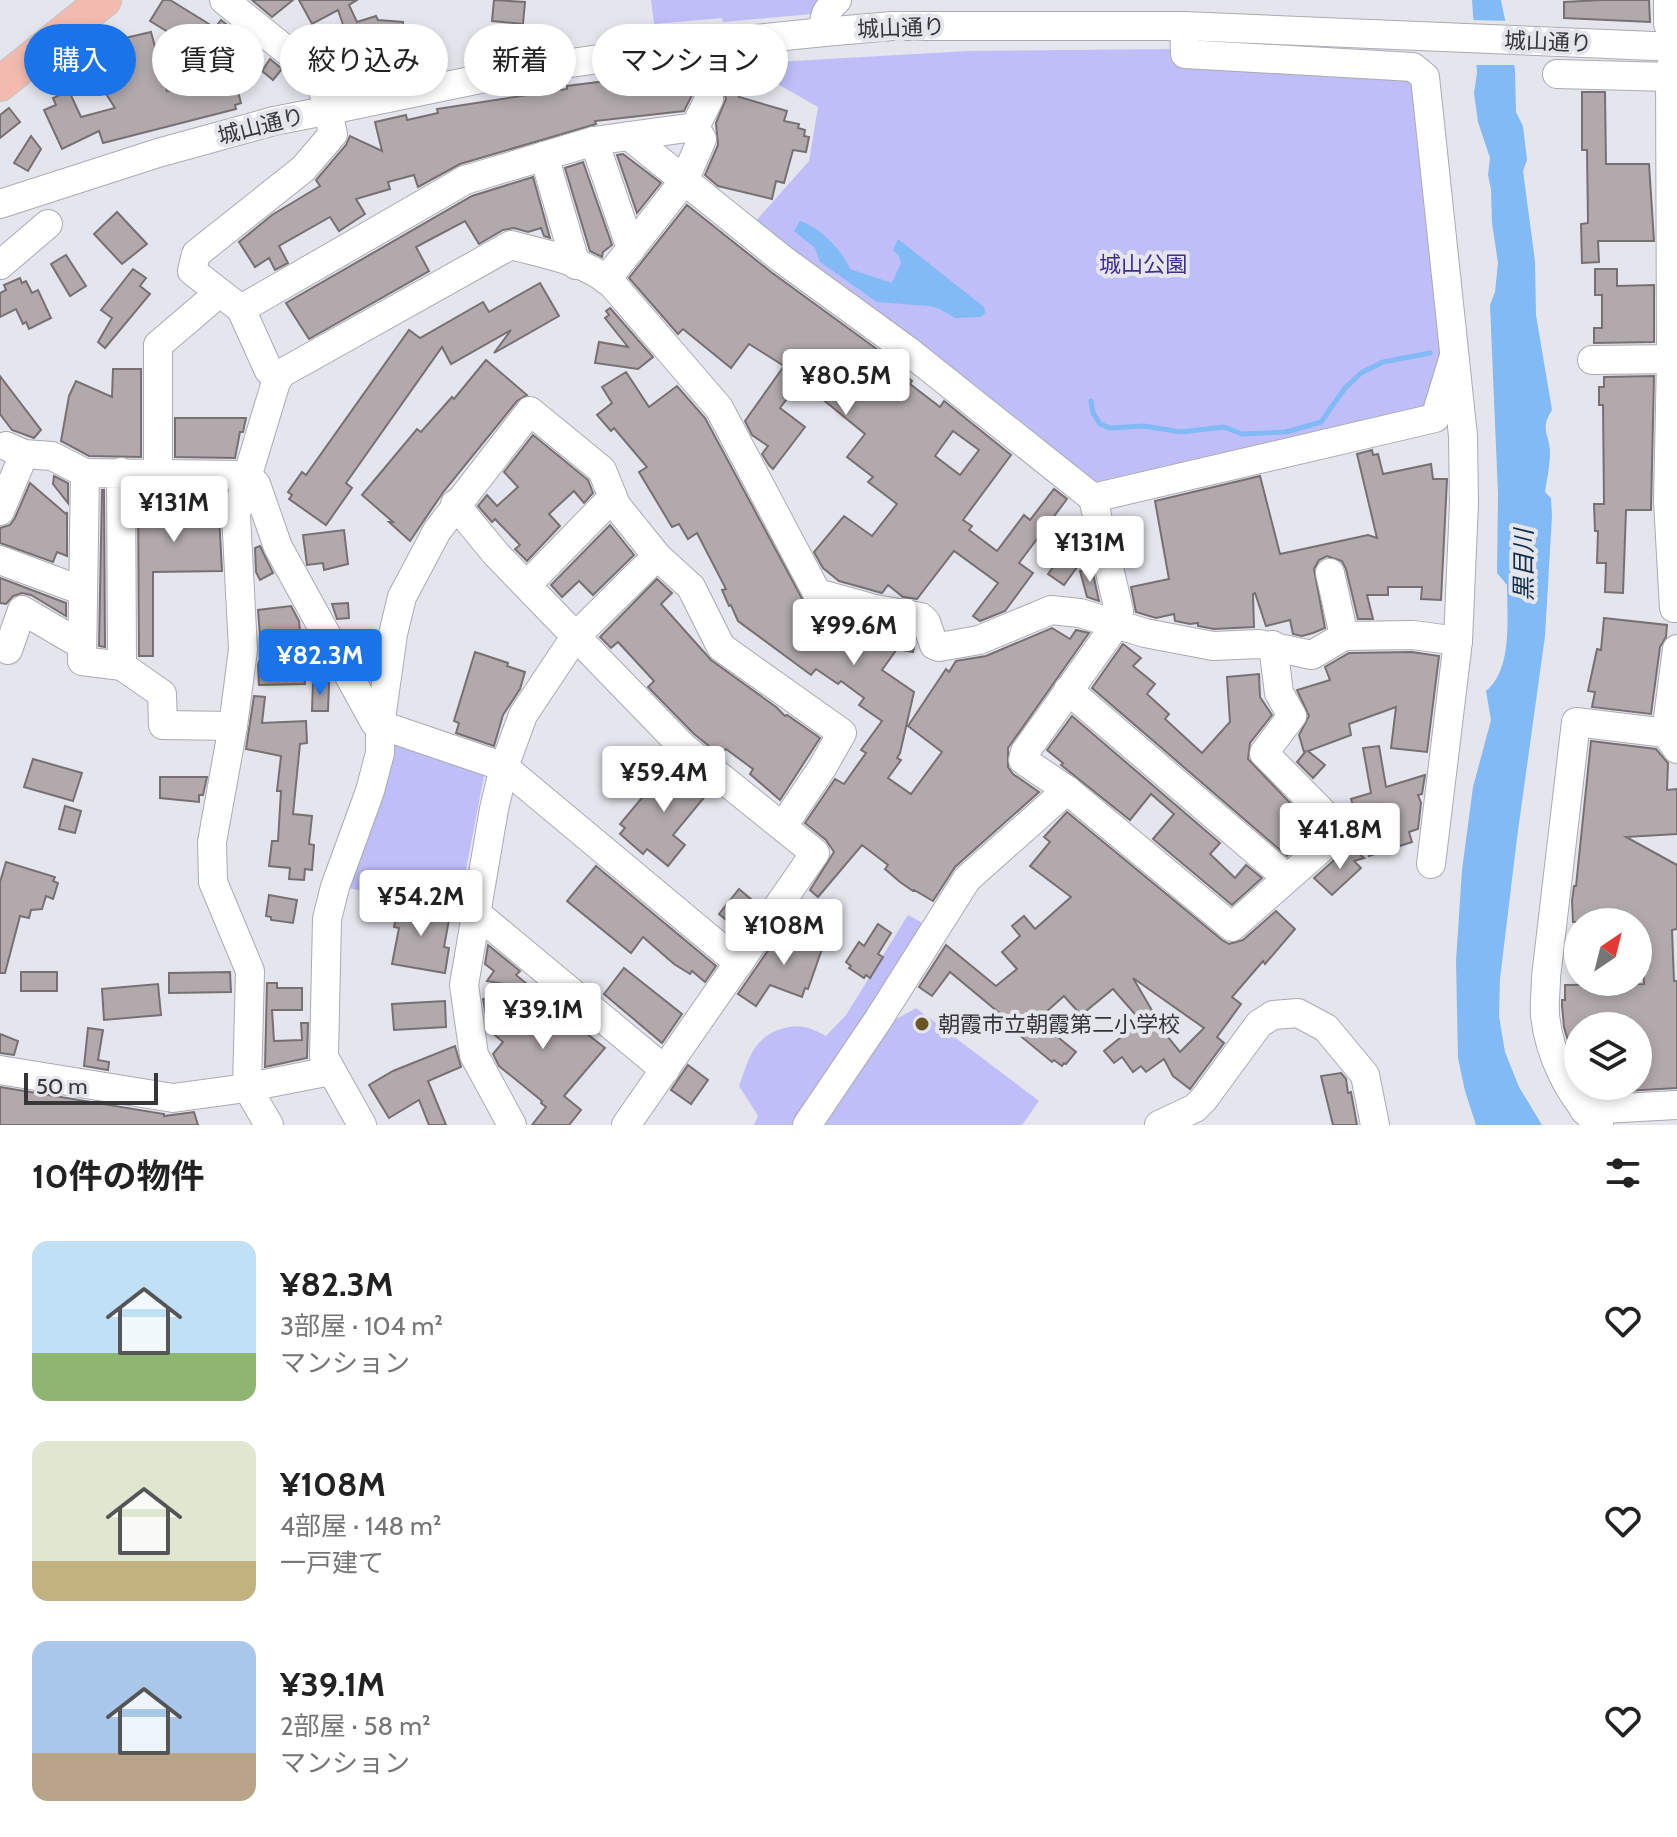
<!DOCTYPE html>
<html lang="ja">
<meta charset="utf-8">
<style>
:root{--surface:#fff;--page:#f2f2f2;--text:#222;--muted:#767676;--accent:#1a73e8}
body{margin:0;font-family:Cabin,"Noto Sans JP",sans-serif;background:var(--page);color:var(--text);height:100vh;display:flex;flex-direction:column;font-size:30px;white-space:nowrap}
*{box-sizing:border-box;margin:0}
p{font-size:26px;color:var(--muted)}
.icon{flex:none;width:44px;height:44px;fill:none;stroke:currentColor;stroke-width:2;stroke-linecap:round;stroke-linejoin:round}
.map{position:relative;height:1125px;overflow:hidden}
.details{display:flex;flex-direction:column;background:var(--surface);flex:1}
.details>*{flex:none}
.banner{position:absolute;left:24px;top:24px;width:800px;height:72px;display:flex;gap:16px}
.needle{width:52px;rotate:35deg}
.buttons{position:absolute;left:1564px;top:908px;display:grid;gap:16px}
.buttons a{display:grid;place-items:center;width:88px;height:88px;border-radius:50%;background:var(--surface);box-shadow:0 4px 12px #0003;font-size:40px}
.scale{position:absolute;left:24px;bottom:20px;width:134px;box-sizing:border-box;padding-left:8px;border:4px solid #363639;border-top:0;font-size:22px;line-height:28px;white-space:nowrap;color:#363639;-webkit-text-stroke:6px #e5e6ed;paint-order:stroke}
.price{position:absolute;translate:-50% -68px;padding:0 18px;border-radius:8px;background:#fff;color:#222;font-size:26px;line-height:52px;filter:drop-shadow(0 2px 4px #0008)}
.price::after{content:'';position:absolute;left:50%;top:48px;width:24px;height:18px;margin-left:-12px;background:inherit;clip-path:polygon(0 0,100% 0,50% 100%)}
.price.current{background:var(--accent);color:#fff}
ul{padding:0;list-style:none}
li{display:flex;align-items:center;gap:24px;height:200px;padding:0 32px}
li span{display:grid;place-items:center;flex:none;width:224px;height:160px;border-radius:16px;color:#555}
li>.icon{margin-inline-start:auto}
span .icon{width:96px;height:96px;fill:#fffc;stroke-width:1}
li b{font-size:34px}
h2{display:flex;justify-content:space-between;align-items:center;height:96px;padding:0 32px;font-size:34px}
.tag{padding:0 28px;border-radius:36px;background:var(--surface);box-shadow:0 4px 12px #0003;font-size:28px;line-height:72px}
.tag.current{background:var(--accent);color:#fff}
.map>svg:first-child{display:block}
.green{fill:#bfbef9}
.water{fill:#81baf4}
.pier{fill:#e5e6ed}
.lines{fill:none;stroke-linecap:round;stroke-linejoin:round}
.stream{stroke:#81baf4;stroke-width:5}
.building{fill:#b1a9ac;stroke:#777073;stroke-width:2;fill-rule:evenodd}
.minor-casing{stroke:#aaaab1;stroke-width:30}
.major-casing{stroke:#c3c3c4;stroke-width:36}
.minor{stroke:#fff;stroke-width:28}
.major{stroke:#f3bbaf;stroke-width:34}
.poi-dot{fill:#695625;stroke:#e5e6ed;stroke-width:3}
.labels{text-anchor:middle;dominant-baseline:central;stroke-width:8;stroke-linejoin:round;paint-order:stroke}
.street-label{font-size:22px;fill:#363639;stroke:#e5e6ed}
.park-label{font-size:22px;fill:#412c93;stroke:#e5e6ed}
.poi-label{font-size:22px;fill:#363639;stroke:#e5e6ed;text-anchor:start}
.water-label{font-size:24px;font-style:italic;fill:#102e4a;stroke:#e5e6ed}
</style>
<div class="map">
<svg width="1677" height="1125" viewBox="0 0 1677 1125">
<rect width="100%" height="100%" fill="#e5e6ed"/>
<g class="green">
<polygon points="651,0 825,0 812,14 723,22 722,18 654,24"/>
<polygon points="1177,49 1410,70 1445,335 1429,412 1092,490 754,223 809,161 818,107 742,64 968,51"/>
<polygon points="390,742 485,771 458,911 348,888"/>
<path d="M908 915 921 922 922 932 797 1125H754L758 1116 739 1086C748 1061 752 1040 778 1030 798 1023 808 1026 826 1036L846 1015Z"/>
<polygon points="916,1008 1039,1101 1022,1125 825,1125 893,1021"/>
</g>
<g class="water">
<path d="M1472 0H1501L1515 69 1516 112 1523 126 1527 160 1523 171 1535 261 1536 315 1552 410C1539 430 1550 434 1550 453 1550 465 1547 479 1545 492L1551 498 1552 516 1545 636 1517 838 1500 979 1499 1016 1505 1052 1519 1087 1542 1125H1476L1465 1091 1458 1058 1456 961 1462 870 1473 787 1491 720 1486 691C1513 669 1507 617 1507 585L1497 573 1498 494 1490 305 1495 292 1498 263 1492 223 1491 189 1488 175 1490 158 1478 122 1474 93 1477 73Z"/>
<path d="M800 221C820 227 842 250 850 269L892 283 901 263 899 256 893 250 898 239 984 307 985 313 981 317 955 318 940 309 929 306 877 302 820 262 815 248 794 231Z"/>
</g>
<polygon class="pier" points="1470,20 1511,21 1518,65 1472,65"/>
<g class="lines">
<polyline class="stream" points="1091,401 1093,413 1100,424 1110,428 1144,426 1181,432 1224,427 1242,434 1286,432 1321,422 1345,388 1361,373 1383,362 1430,353"/>
</g>
<g class="building">
<polygon points="163,0 170,0 209,24 194,48 150,21"/>
<polygon points="252,0 293,0 272,17"/>
<polygon points="299,0 357,0 349,5 357,22 376,16 378,20 403,22 402,46 413,43 417,59 399,63 401,68 380,73 370,39 350,45 338,10 312,24"/>
<polygon points="494,0 525,2 523,24 492,21"/>
<polygon points="1600,0 1649,0 1650,22 1564,18 1564,2"/>
<polygon points="221,20 245,39 236,50 212,32"/>
<polygon points="151,32 167,91 221,77 225,91 237,88 241,103 235,105 236,109 103,143 99,131 62,149 44,110 56,105 53,98 69,91 81,117 115,108 85,61 101,51 106,60 127,47 125,38"/>
<polygon points="270,59 282,69 273,80 262,71"/>
<polygon points="701,69 734,73 747,81 739,97 787,111 784,121 799,124 798,128 805,130 804,136 809,137 806,152 793,150 784,183 776,181 772,199 718,186 705,175 718,145 716,123 726,99 723,89 716,84 707,82 694,91 684,111 595,121 596,124 460,164 418,187 414,175 388,182 390,189 356,199 365,214 339,231 330,217 279,246 288,263 275,270 269,258 255,267 239,242 272,215 320,186 316,180 346,145 350,136 382,151 375,122 406,115 407,120 438,113 437,109 567,89 567,86"/>
<polygon points="1582,92 1605,92 1606,164 1649,164 1654,241 1598,241 1599,262 1582,263 1581,224 1588,223 1587,150 1582,150"/>
<polygon points="9,108 20,122 0,138 0,115"/>
<polygon points="31,136 41,149 28,171 14,163"/>
<polygon points="623,154 661,183 637,213 617,155"/>
<polygon points="583,162 612,245 603,252 602,257 590,251 565,168"/>
<polygon points="533,177 550,238 544,236 541,228 528,232 514,228 503,230 479,244 465,221 416,247 429,271 309,339 286,303 472,196"/>
<path d="M687 205 771 272 889 358 891 360 889 363 912 381 910 384 940 407 944 401 1011 455 963 520 972 526 969 530 997 551 1024 515 1030 520 1054 489 1067 499 1019 563 1033 573 1005 611 980 621 973 616 998 583 954 551 917 599 903 597 888 585 882 593 839 581 823 568 814 552 844 516 872 536 897 504 868 482 873 477 847 457 865 434 804 384 803 386 799 383 780 408 805 427 773 469 769 465 762 454 768 446 752 435 745 421 784 366 749 344 731 368 683 329 678 334 629 278ZM953 431 979 450 960 475 935 456Z"/>
<polygon points="117,212 147,244 122,264 94,234"/>
<polygon points="66,255 86,286 70,296 51,264"/>
<polygon points="133,269 146,278 140,286 150,294 105,348 98,342 112,318 101,310"/>
<polygon points="1595,269 1617,269 1617,286 1654,285 1654,342 1594,343 1594,328 1602,328 1602,295 1595,295"/>
<polygon points="20,278 22,283 26,281 32,293 38,290 51,318 29,329 26,322 23,324 16,309 0,317 0,293 6,290 4,285"/>
<polygon points="540,283 559,316 494,353 511,330 451,364 442,347 346,483 352,488 326,525 289,499 292,495 288,492 302,472 306,475 409,330 420,338 483,302 489,312"/>
<polygon points="610,308 653,357 638,369 595,363 599,342 628,347 605,318 609,315 606,311"/>
<polygon points="486,360 527,395 517,401 444,491 410,541 389,522 393,522 362,495 417,429 421,432 452,397 454,399"/>
<polygon points="113,369 141,369 141,457 89,456 61,441 69,396 76,381 112,397"/>
<polygon points="626,372 649,407 677,386 705,418 806,606 871,625 912,633 915,642 913,652 897,649 882,670 914,692 900,753 897,758 901,760 888,778 911,794 942,752 908,726 946,669 949,672 956,661 986,656 1052,628 1070,639 1076,630 1089,633 1008,748 1008,767 1013,774 1039,792 955,867 933,901 914,890 913,891 900,882 885,869 888,865 862,845 818,897 810,890 834,852 826,840 805,823 835,779 844,784 866,753 861,750 882,721 859,705 864,698 841,681 838,684 816,669 811,675 738,621 731,605 729,606 722,590 726,589 697,533 688,539 679,524 672,527 639,472 647,467 614,428 611,431 597,415 612,403 602,387"/>
<polygon points="0,376 41,430 34,438 12,430 0,414"/>
<polygon points="1654,376 1651,510 1626,510 1623,593 1605,592 1606,563 1597,563 1598,531 1595,531 1594,504 1604,504 1603,405 1599,405 1599,387 1604,387 1604,377"/>
<polygon points="175,418 246,418 243,432 240,432 235,458 175,457"/>
<polygon points="533,435 588,480 593,493 584,503 574,491 549,514 560,526 527,561 515,549 520,545 495,519 492,522 478,506 487,495 497,506 518,487 504,472"/>
<polygon points="1372,450 1373,455 1378,454 1383,474 1431,464 1433,479 1447,479 1441,600 1421,599 1422,587 1388,587 1388,595 1367,595 1373,619 1358,619 1346,569 1342,561 1327,556 1319,560 1314,569 1325,628 1313,633 1302,636 1293,634 1290,620 1266,626 1255,593 1253,594 1254,627 1214,629 1198,626 1198,623 1190,624 1175,621 1174,614 1156,618 1136,612 1131,587 1169,579 1155,501 1260,476 1280,554 1368,535 1377,538 1357,454"/>
<polygon points="54,476 68,483 68,503 53,484"/>
<polygon points="30,483 66,514 67,512 67,556 57,552 53,562 0,543 0,528 10,525 15,518"/>
<polygon points="102,490 104,490 105,647 99,646"/>
<polygon points="138,491 225,492 219,515 222,571 153,572 153,656 139,656"/>
<polygon points="610,525 634,555 593,595 579,581 562,597 551,585"/>
<polygon points="344,530 348,564 324,570 323,563 307,565 303,535"/>
<polygon points="1077,535 1085,540 1088,552 1064,585 1048,574"/>
<polygon points="260,546 273,573 260,580 256,572 255,548"/>
<polygon points="1092,569 1099,601 1087,597 1080,571"/>
<polygon points="0,578 66,603 66,616 31,595 22,593 13,596 6,604 0,603"/>
<polygon points="657,579 672,593 661,604 711,660 776,707 785,716 787,715 820,738 780,800 750,774 753,769 726,749 720,755 694,734 648,687 654,681 618,642 611,648 600,637"/>
<polygon points="348,603 349,618 337,619 332,604"/>
<polygon points="291,606 299,621 305,684 259,685 258,665 259,661 262,661 258,610"/>
<polygon points="1604,618 1667,625 1666,637 1660,647 1651,714 1592,707 1595,692 1588,691 1597,649 1601,650"/>
<polygon points="1123,644 1141,658 1133,666 1155,684 1147,694 1169,714 1165,719 1202,753 1230,722 1227,677 1259,674 1260,697 1272,715 1250,743 1248,759 1316,830 1287,856 1092,688"/>
<polygon points="475,652 508,663 507,666 525,672 520,689 503,715 494,746 456,733 459,723 454,721"/>
<polygon points="1412,652 1439,656 1427,752 1391,748 1396,707 1349,724 1351,735 1308,751 1325,765 1313,778 1297,762 1306,751 1304,752 1299,735 1309,716 1297,690 1330,680 1325,667 1349,653"/>
<polygon points="313,682 329,683 328,711 312,711"/>
<polygon points="254,696 265,697 262,723 306,721 307,743 300,744 293,814 312,816 309,844 314,845 312,870 305,869 304,880 289,879 290,868 269,866 272,841 278,841 281,791 277,791 281,756 246,749"/>
<polygon points="1072,716 1220,843 1210,854 1235,878 1246,865 1262,878 1232,905 1153,839 1174,814 1151,794 1130,820 1061,765 1063,763 1047,750"/>
<polygon points="1591,741 1656,749 1668,763 1667,790 1677,789 1677,834 1626,837 1677,865 1677,929 1672,930 1674,981 1677,981 1677,1088 1608,1092 1609,1086 1638,1086 1638,1026 1578,1026 1578,1054 1572,1054 1564,1027 1562,1006 1562,1000 1565,1000 1565,985 1644,984 1643,952 1638,952 1638,922 1573,922 1572,901 1574,886 1576,886"/>
<polygon points="1379,746 1386,787 1425,775 1422,794 1418,795 1421,803 1418,829 1409,832 1412,842 1369,856 1351,799 1371,793 1363,748"/>
<polygon points="33,759 82,773 73,801 24,787"/>
<polygon points="675,763 707,788 707,794 673,835 685,845 668,866 647,849 643,854 620,834 625,828 620,824 666,769 669,771"/>
<polygon points="160,777 207,777 203,795 199,795 199,802 160,798"/>
<polygon points="65,806 81,811 75,833 59,829"/>
<path d="M1067 812 1222 940 1229 944 1243 940 1276 911 1295 929 1265 964 1263 961 1232 997 1241 1004 1217 1037 1224 1043 1190 1089 1173 1076 1164 1059 1146 1072 1141 1066 1133 1072 1122 1057 1114 1063 1104 1051 1141 1021 1113 989 1081 1015 1064 996 1037 1020 1076 1052 1066 1064 1064 1063 1062 1066 1054 1060 1052 1062 1018 1034 1021 1031 950 972 932 996 919 987 946 945 996 986 1017 969 1002 952 1020 936 1012 926 1024 916 1035 929 1071 897 1030 866 1050 842 1044 837ZM1133 978 1204 1028 1180 1052 1167 1036Z"/>
<polygon points="1350,846 1364,858 1354,861 1361,868 1332,895 1314,878"/>
<polygon points="6,862 55,877 53,881 58,883 53,899 46,896 42,909 31,910 29,918 20,916 5,973 0,973 0,882"/>
<polygon points="596,866 716,966 705,982 692,971 690,974 674,964 643,937 631,953 567,901"/>
<polygon points="739,889 758,905 740,931 719,914"/>
<polygon points="269,895 297,900 293,923 271,920 271,917 266,916"/>
<polygon points="400,900 416,903 416,908 450,914 444,947 449,948 445,973 392,964 399,928 394,927"/>
<polygon points="789,920 795,924 788,933 823,946 808,989 805,988 802,997 770,985 756,1006 738,994"/>
<polygon points="878,924 891,933 878,954 883,957 870,978 866,975 864,978 849,968 851,966 846,962 859,942 864,946"/>
<polygon points="488,945 520,971 516,975 533,989 487,981 494,971 485,964"/>
<polygon points="624,968 682,1014 662,1043 604,994"/>
<rect x="21" y="972" width="36" height="19"/>
<polygon points="230,972 231,992 169,993 169,973"/>
<polygon points="267,983 277,983 277,988 302,988 302,1010 272,1010 274,1041 302,1040 301,1023 308,1023 307,1058 265,1067"/>
<polygon points="158,984 161,1015 104,1020 102,989"/>
<polygon points="543,990 586,1026 582,1030 605,1048 564,1096 581,1110 569,1125 532,1125 546,1107 541,1103 542,1101 499,1066 493,1054 503,1042 489,1030 505,1023 496,1024 486,1016 483,999 542,997"/>
<polygon points="445,1001 446,1027 394,1030 392,1004"/>
<polygon points="88,1028 103,1030 98,1060 109,1062 108,1070 84,1066"/>
<polygon points="0,1034 18,1041 14,1055 0,1053"/>
<polygon points="455,1046 461,1067 428,1081 446,1125 429,1125 419,1100 389,1118 369,1085 393,1071"/>
<polygon points="688,1065 708,1080 691,1104 671,1090"/>
<polygon points="1341,1073 1346,1079 1348,1093 1351,1092 1357,1125 1333,1125 1321,1076"/>
<polygon points="0,1087 164,1114 164,1116 194,1112 198,1125 0,1125"/>
</g>
<g class="lines">
<g class="minor-casing">
<g id="minor">
<polyline points="224,0 312,71 324,93 333,134 303,169 196,254 192,271 241,309 269,371 279,377"/>
<polyline points="1668,0 1668,24"/>
<polyline points="1184,26 1185,54 1413,67 1425,77 1463,436 1464,503 1458,641 1431,864"/>
<path d="M824 32C823 17 826 10 837 0"/>
<polyline points="1670,68 1671,359 1668,502 1674,608 1677,608"/>
<polyline points="1557,74 1670,77"/>
<polyline points="695,127 709,99"/>
<polyline points="594,141 631,249"/>
<polyline points="544,156 576,265"/>
<polyline points="0,204 158,153 274,121 330,110 529,69 697,45 824,32 892,26 1184,26 1677,47"/>
<polyline points="0,265 48,224"/>
<polyline points="606,280 684,181 702,139 695,127 629,136"/>
<polyline points="241,309 465,180 594,141 629,136 782,259 907,350 1093,498 1435,418 1454,356"/>
<polyline points="1592,360 1677,359"/>
<polyline points="6,446 24,454 52,456 85,473"/>
<polyline points="121,472 122,666 82,661 85,473 241,475 256,484 278,547 375,723 504,767 739,963"/>
<polyline points="158,472 158,345 219,293"/>
<polyline points="1093,498 1119,611 1117,623 1025,752 1023,760 1067,790 1232,927 1341,831 1264,753 1292,716 1279,693 1273,645"/>
<polyline points="455,504 496,554 683,747 815,853 626,1125"/>
<polyline points="0,511 24,454"/>
<polyline points="0,560 83,591"/>
<polyline points="1330,573 1344,636"/>
<polyline points="527,585 613,497"/>
<polyline points="8,650 22,610 80,644"/>
<polyline points="122,666 162,694 163,725 233,726"/>
<polyline points="1068,690 1286,877"/>
<polyline points="1677,749 1666,733 1677,649"/>
<polyline points="475,912 665,1070"/>
<polyline points="0,1070 173,1098 239,1089 331,1071"/>
<polyline points="1584,1110 1677,1105"/>
<path d="M269 1125 247 1087 250 971 213 882 212 842 233 726 243 650 236 514 276 382 282 373 511 245C544 254 587 261 613 285L719 408 817 593 875 609 921 617 926 622 934 645 939 647 979 640 1051 610 1080 613 1145 633 1213 646 1259 644 1312 655 1344 636 1413 635 1458 641"/>
<polyline points="362,1125 324,1057 327,919 335,887 370,791 380,753 380,726 393,634 402,597 437,531 530,411 602,470 616,505 657,556 691,587 721,647 842,733 822,768 783,826"/>
<polyline points="512,1125 474,1055 464,985 494,809 504,767 523,715 575,637 657,556"/>
<polyline points="807,1125 878,1020 967,879 1067,790"/>
<polyline points="1159,1125 1195,1108 1204,1099 1259,1024 1273,1015 1298,1013 1326,1028 1365,1075 1375,1125"/>
<path d="M1599 1125C1570 1097 1549 1055 1545 1015 1544 1003 1546 990 1546 977L1576 722 1666 733"/>
</g>
</g>
<g class="major-casing">
<polyline id="major" points="0,84 104,0"/>
</g>
<use href="#minor" class="minor"/>
<use href="#major" class="major"/>
</g>
<circle class="poi-dot" cx="922" cy="1024" r="8"/>
<g class="labels">
<g class="street-label">
<text transform="translate(901 28) rotate(-2)">城山通り</text>
<text transform="translate(1548 42) rotate(2)">城山通り</text>
<text transform="translate(261 126) rotate(-14)">城山通り</text>
</g>
<g class="park-label">
<text x="1143" y="264">城山公園</text>
</g>
<g class="poi-label">
<text x="938" y="1024">朝霞市立朝霞第二小学校</text>
</g>
<g class="water-label">
<text transform="translate(1523 565) rotate(-90)">黒目川</text>
</g>
</g>
</svg>
<div class="buttons">
<a><svg class="needle" viewBox="-14 -14 28 28"><path d="M0-13l5 13h-10z" fill="#e53935"/><path d="M0 13l5-13h-10z" fill="#767676"/></svg></a>
<a><svg class="icon" aria-label="layers" viewBox="0 0 24 24"><path d="M12 4l9 5-9 5-9-5zM3 14l9 5 9-5"/></svg></a>
</div>
<div class="scale">50 m</div>
<b class="price" style="left:846px;top:417px">¥80.5M</b>
<b class="price" style="left:174px;top:544px">¥131M</b>
<b class="price" style="left:1090px;top:584px">¥131M</b>
<b class="price" style="left:854px;top:667px">¥99.6M</b>
<b class="price current" style="left:320px;top:697px">¥82.3M</b>
<b class="price" style="left:664px;top:814px">¥59.4M</b>
<b class="price" style="left:1340px;top:871px">¥41.8M</b>
<b class="price" style="left:421px;top:938px">¥54.2M</b>
<b class="price" style="left:784px;top:967px">¥108M</b>
<b class="price" style="left:543px;top:1051px">¥39.1M</b>
<div class="banner">
<a class="tag current">購入</a>
<a class="tag">賃貸</a>
<a class="tag">絞り込み</a>
<a class="tag">新着</a>
<a class="tag">マンション</a>
</div>
</div>
<section class="details">
<h2>10件の物件<svg class="icon" aria-label="filters" viewBox="0 0 24 24"><path d="M4 7h16M4 17h16"/><circle cx="9" cy="7" r="2"/><circle cx="15" cy="17" r="2"/></svg></h2>
<ul>
<li><span style="background:linear-gradient(#bfe0f5 70%,#8fb573 0)"><svg class="icon" aria-label="home" viewBox="0 0 24 24"><path d="M3 11l9-7 9 7M6 9v11h12V9"/></svg></span><div><b>¥82.3M</b><p>3部屋 · 104 m²</p><p>マンション</p></div><svg class="icon" aria-label="heart" viewBox="0 0 24 24"><path d="M12 20l-8-8c-3-5 5-10 8-4 3-6 11-1 8 4z"/></svg></li>
<li><span style="background:linear-gradient(#dfe7d0 75%,#c2b280 0)"><svg class="icon" aria-label="home" viewBox="0 0 24 24"><path d="M3 11l9-7 9 7M6 9v11h12V9"/></svg></span><div><b>¥108M</b><p>4部屋 · 148 m²</p><p>一戸建て</p></div><svg class="icon" aria-label="heart" viewBox="0 0 24 24"><path d="M12 20l-8-8c-3-5 5-10 8-4 3-6 11-1 8 4z"/></svg></li>
<li><span style="background:linear-gradient(#a9c7e8 70%,#b9a48a 0)"><svg class="icon" aria-label="home" viewBox="0 0 24 24"><path d="M3 11l9-7 9 7M6 9v11h12V9"/></svg></span><div><b>¥39.1M</b><p>2部屋 · 58 m²</p><p>マンション</p></div><svg class="icon" aria-label="heart" viewBox="0 0 24 24"><path d="M12 20l-8-8c-3-5 5-10 8-4 3-6 11-1 8 4z"/></svg></li>
</ul>
</section>
